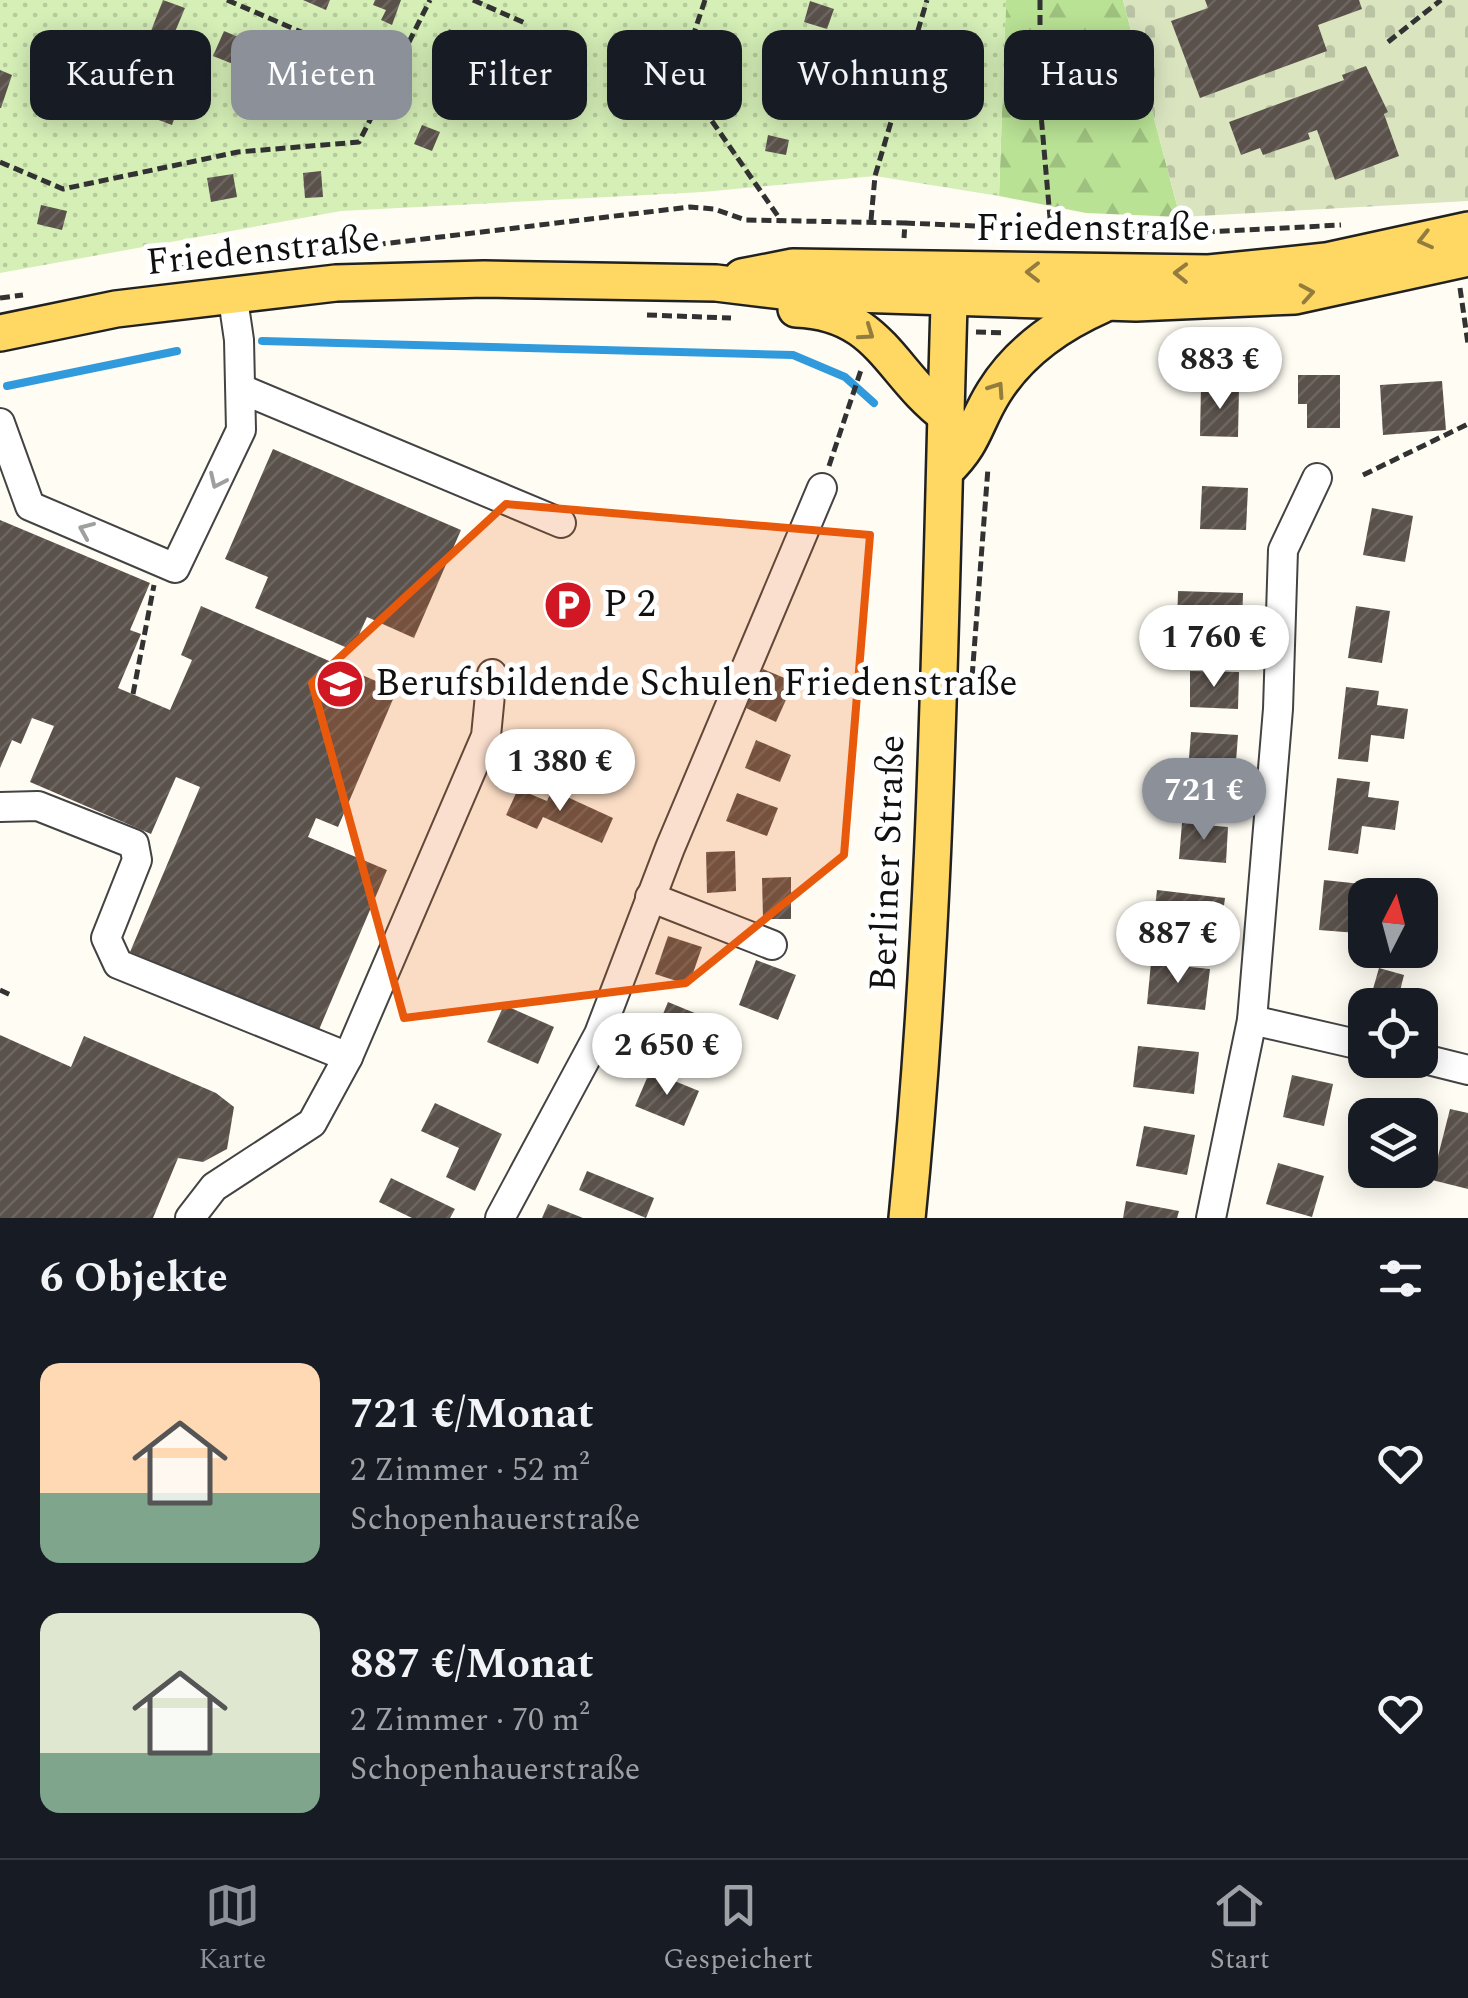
<!DOCTYPE html>
<html lang="de">
<meta charset="utf-8">
<style>
:root{--surface:#171b24;--page:#242831;--text:#f1f3f6;--muted:#9ea1a6;--line:#363941;--accent:#8c9099}
body{margin:0;font-family:Spectral,serif;background:var(--page);color:var(--text);height:100vh;display:flex;flex-direction:column;font-size:38px;white-space:nowrap}
*{box-sizing:border-box;margin:0}
p{font-size:32px;color:var(--muted)}
.icon{flex:none;width:55px;height:55px;fill:none;stroke:currentColor;stroke-width:2;stroke-linecap:round;stroke-linejoin:round}
.map{position:relative;height:1218px;overflow:hidden}
.sheet{display:flex;flex-direction:column;background:var(--surface);flex:1}
.sheet>*{flex:none}
.hud{position:absolute;left:30px;top:30px;width:1410px;height:90px;display:flex;gap:20px}
.needle{width:65px;rotate:6deg}
.buttons{position:absolute;left:1348px;top:878px;display:grid;gap:20px}
.buttons a{display:grid;place-items:center;width:90px;height:90px;border-radius:20px;background:var(--surface);box-shadow:0 5px 25px #0003;font-size:50px}
.price{position:absolute;translate:-50% -85px;padding:0 22px;border-radius:35px;background:#fff;color:#222;font-size:32px;line-height:65px;filter:drop-shadow(0 2px 5px #0008)}
.price::after{content:'';position:absolute;left:50%;top:60px;width:30px;height:22px;margin-left:-15px;background:inherit;clip-path:polygon(0 0,100% 0,50% 100%)}
.price.current{background:var(--accent);color:#fff}
ul{padding:0;list-style:none}
li{display:flex;align-items:center;gap:30px;height:250px;padding:0 40px}
li span{display:grid;place-items:center;flex:none;width:280px;height:200px;border-radius:20px;color:#555}
li>.icon{margin-inline-start:auto}
span .icon{width:120px;height:120px;fill:#fffc;stroke-width:1}
li b{font-size:42px}
h2{display:flex;justify-content:space-between;align-items:center;height:120px;padding:0 40px;font-size:42px}
.pill{padding:0 35px;border-radius:20px;background:var(--surface);box-shadow:0 5px 25px #0003;font-size:35px;line-height:90px}
.pill.current{background:var(--accent);color:#fff}
.tab-bar{display:flex;justify-content:space-around;align-items:center;height:140px;border-top:2px solid var(--line);background:var(--surface);font-size:28px;color:var(--muted)}
.tab-bar a{display:grid;justify-items:center;gap:5px}
.tab-bar .current{color:var(--accent)}
.map>svg:first-child{display:block}
.forest{fill:url(#forest-firs)}
.cemetery{fill:url(#cemetery-stones)}
.park{fill:url(#park-dots)}
.lines{fill:none;stroke-linecap:round;stroke-linejoin:round}
.stream{stroke:#309adc;stroke-width:8}
.building{fill:url(#building-hatch)}
.minor-casing{stroke:#434343;stroke-width:32}
.major-casing{stroke:#212121;stroke-width:40}
.path{stroke:#323232;stroke-width:5;stroke-dasharray:10 5;stroke-linecap:butt}
.minor{stroke:#fff;stroke-width:28}
.major{stroke:#ffd763;stroke-width:35}
.oneway{stroke:#937d3e}
.oneway2{stroke:#9f9f9f}
.marked{fill:#e8590c;fill-opacity:0.2;stroke:#e8590c;stroke-width:8;stroke-linejoin:round}
.labels{text-anchor:middle;dominant-baseline:central;stroke-width:10;stroke-linejoin:round;paint-order:stroke}
.street-label{font-size:38px;fill:#101010;stroke:#fff}
.poi-label{font-size:38px;fill:#101010;stroke:#fff;text-anchor:start}
</style>
<div class="map">
<svg width="1468" height="1218" viewBox="0 0 1468 1218">
<defs>
<pattern id="forest-firs" width="22" height="20" patternUnits="userSpaceOnUse" patternTransform="scale(2.5)"><rect width="22" height="20" fill="#b9e295"/><path d="M5 1l3.5 6h-7zM16 11l3.5 6h-7z" fill="#9ec17f"/></pattern>
<pattern id="cemetery-stones" width="16" height="16" patternUnits="userSpaceOnUse" patternTransform="scale(2.5)"><rect width="16" height="16" fill="#dae5c0"/><path d="M2 7V4a2 2 0 0 1 4 0v3zM10 15v-3a2 2 0 0 1 4 0v3z" fill="#bac3a4"/></pattern>
<pattern id="park-dots" width="8" height="8" patternUnits="userSpaceOnUse" patternTransform="scale(2.5)"><rect width="8" height="8" fill="#d5efb7"/><path d="M2 2h.1M6 6h.1" fill="none" stroke="#b6cc9c" stroke-width="1.8" stroke-linecap="round"/></pattern>
<pattern id="building-hatch" width="6" height="6" patternUnits="userSpaceOnUse" patternTransform="scale(2.5)"><rect width="6" height="6" fill="#5a514b"/><path d="M-1 1l2-2M0 6l6-6M5 7l2-2" fill="none" stroke="#6d6561"/></pattern>
</defs>
<rect width="100%" height="100%" fill="#fffdf3"/>
<polygon class="forest" points="1006,0 1123,0 1180,217 1086,213 999,196"/>
<polygon class="cemetery" points="1123,0 1468,0 1468,201 1180,217"/>
<polygon class="park" points="0,0 1006,0 999,196 875,176 703,192 341,211 0,273"/>
<g class="lines">
<g class="stream">
<polyline points="262,341 793,355 845,377 874,403"/>
<polyline points="7,386 177,351"/>
</g>
</g>
<g class="building">
<polygon points="163,0 185,8 172,39 151,31"/>
<polygon points="303,0 330,0 326,10"/>
<polygon points="375,0 401,0 392,25 381,20 386,10 373,5"/>
<polygon points="1205,0 1359,0 1362,9 1318,25 1327,51 1200,98 1171,21 1208,8"/>
<polygon points="810,1 834,9 827,29 804,22"/>
<polygon points="449,29 466,36 454,67 436,60"/>
<polygon points="224,31 243,39 233,64 213,56"/>
<polygon points="277,54 299,63 286,95 262,85"/>
<polygon points="1366,66 1388,112 1384,114 1399,156 1335,180 1317,130 1308,133 1310,139 1263,155 1260,148 1241,155 1229,122 1344,80 1342,75"/>
<polygon points="0,70 12,75 1,108 0,108"/>
<polygon points="342,73 364,81 353,110 331,101"/>
<polygon points="99,80 129,88 119,115 100,107 102,101 92,98"/>
<polygon points="782,83 801,90 794,111 775,104"/>
<polygon points="45,87 66,94 59,118 38,111"/>
<polygon points="154,100 178,108 172,125 148,116"/>
<polygon points="422,125 440,132 432,151 414,144"/>
<polygon points="768,135 789,140 786,155 765,151"/>
<polygon points="321,171 323,197 305,198 303,173"/>
<polygon points="233,174 237,197 211,202 207,178"/>
<polygon points="41,205 67,211 62,230 37,224"/>
<polygon points="1298,375 1340,375 1340,428 1307,428 1307,404 1298,404"/>
<polygon points="1442,381 1446,430 1383,435 1380,385"/>
<polygon points="1201,386 1239,387 1238,437 1200,436"/>
<polygon points="273,449 461,530 414,638 367,617 352,650 255,608 268,577 225,559"/>
<polygon points="1202,486 1248,488 1246,530 1200,529"/>
<polygon points="1372,508 1413,516 1405,562 1363,555"/>
<polygon points="0,520 150,583 130,630 141,634 118,688 170,710 192,660 181,655 201,606 397,690 338,827 316,818 308,837 387,870 318,1032 130,952 200,787 176,777 151,834 30,782 54,726 32,718 21,744 12,740 0,768"/>
<polygon points="1178,591 1243,593 1242,630 1177,628"/>
<polygon points="1356,606 1390,611 1382,663 1348,658"/>
<polygon points="763,669 794,682 776,722 746,708"/>
<polygon points="1190,671 1239,672 1238,709 1190,707"/>
<polygon points="1346,687 1379,691 1377,705 1408,709 1404,739 1371,735 1368,762 1338,759"/>
<polygon points="1191,732 1238,735 1235,775 1188,772"/>
<polygon points="756,740 791,755 780,782 745,768"/>
<polygon points="1337,778 1370,782 1368,797 1399,801 1395,830 1362,826 1358,854 1328,850"/>
<polygon points="518,789 547,801 552,790 613,818 602,843 543,817 537,829 506,815"/>
<polygon points="737,793 778,808 767,836 726,821"/>
<polygon points="1182,823 1228,827 1226,863 1179,859"/>
<polygon points="735,851 736,891 707,893 706,852"/>
<polygon points="791,877 791,919 763,919 762,878"/>
<polygon points="1324,880 1361,884 1357,933 1319,930"/>
<polygon points="1157,890 1225,898 1220,935 1153,926"/>
<polygon points="668,936 702,947 689,985 655,974"/>
<polygon points="756,960 796,975 778,1020 739,1005"/>
<polygon points="1151,963 1210,969 1205,1010 1147,1004"/>
<polygon points="1379,968 1404,975 1397,1003 1371,996"/>
<polygon points="668,1002 731,1028 717,1062 654,1036"/>
<polygon points="504,1005 554,1027 538,1064 487,1042"/>
<polygon points="0,1035 71,1067 84,1036 216,1093 234,1107 227,1149 203,1162 178,1158 153,1218 0,1218"/>
<polygon points="1138,1046 1199,1052 1194,1094 1133,1087"/>
<polygon points="650,1071 699,1091 684,1126 635,1106"/>
<polygon points="1292,1075 1333,1084 1324,1126 1283,1117"/>
<polygon points="435,1103 502,1134 475,1191 446,1177 459,1148 421,1131"/>
<polygon points="1450,1109 1468,1113 1468,1189 1432,1180"/>
<polygon points="1144,1126 1195,1135 1187,1175 1136,1166"/>
<polygon points="1278,1163 1324,1176 1312,1217 1266,1204"/>
<polygon points="587,1171 654,1198 646,1218 579,1190"/>
<polygon points="391,1178 455,1209 450,1218 412,1218 379,1202"/>
<polygon points="1126,1201 1179,1211 1177,1218 1123,1218"/>
<polygon points="548,1204 583,1218 542,1218"/>
</g>
<g class="lines">
<g class="minor-casing">
<g id="minor">
<polyline points="241,389 561,523"/>
<polyline points="0,423 30,506 175,568 241,430 239,340 232,292"/>
<polyline points="0,807 38,806 134,844 137,860 106,938 118,964 348,1057"/>
<polyline points="650,897 772,945"/>
<polyline points="1252,1020 1365,1046"/>
<polyline points="1420,1058 1468,1070"/>
<polyline points="190,1218 214,1187 312,1123 348,1057 486,736 492,674"/>
<polyline points="500,1218 599,1034 670,848 822,488"/>
<polyline points="1211,1218 1252,1020 1278,709 1283,550 1317,478"/>
</g>
</g>
<g class="major-casing">
<g id="major">
<polyline points="742,277 793,267 1209,273 1326,261 1468,230"/>
<path d="M796 309C881 312 890 374 947 416"/>
<polyline points="0,333 116,309 336,283 484,279 716,283 791,292 1136,303 1295,296 1468,258"/>
<path d="M946 470C975 442 974 424 994 392 1019 352 1059 324 1102 305"/>
<path d="M907 1218C939 904 940 587 950 272"/>
</g>
</g>
<g class="path">
<polyline points="227,0 394,72"/>
<polyline points="473,0 527,24"/>
<polyline points="705,0 680,75 782,222"/>
<polyline points="1040,0 1040,103 1052,241"/>
<polyline points="1388,42 1441,0"/>
<polyline points="0,162 63,189 238,152 359,142 430,0"/>
<polyline points="871,220 875,176 927,0"/>
<polyline points="905,223 1169,234 1341,225"/>
<polyline points="182,268 690,207 714,209 746,220 905,223 904,238"/>
<polyline points="1460,288 1468,344"/>
<polyline points="0,298 23,295"/>
<polyline points="647,315 731,318"/>
<polyline points="976,332 1005,333"/>
<polyline points="829,466 862,367"/>
<polyline points="1363,475 1468,424"/>
<polyline points="971,691 988,468"/>
<polyline points="133,694 154,585"/>
<polyline points="0,990 13,996"/>
</g>
<use href="#minor" class="minor"/>
<use href="#major" class="major"/>
</g>
<defs><path id="oneway-chevron" d="M-2-3.5L2.5 0L-2 3.5" fill="none" stroke-width="1.6" stroke-linecap="round" stroke-linejoin="round" transform="scale(2.5)"/></defs>
<g class="oneway">
<use href="#oneway-chevron" transform="translate(1425 240) rotate(166)"/>
<use href="#oneway-chevron" transform="translate(1033 272) rotate(180)"/>
<use href="#oneway-chevron" transform="translate(1181 273) rotate(-179)"/>
<use href="#oneway-chevron" transform="translate(1307 293) rotate(-10)"/>
<use href="#oneway-chevron" transform="translate(867 333) rotate(35)"/>
<use href="#oneway-chevron" transform="translate(997 389) rotate(-56)"/>
</g>
<g class="oneway2">
<use href="#oneway-chevron" transform="translate(217 481) rotate(115)"/>
<use href="#oneway-chevron" transform="translate(86 530) rotate(-157)"/>
</g>
<path class="marked" d="M506 504 870 535 844 855 686 983 404 1018 312 683Z"/>
<defs>
<g id="parking-disc" transform="scale(2.5)"><circle r="9.5" fill="#d11723" stroke="#fff"/><path d="M-3.5-5.5H1a3.5 3.5 0 0 1 0 7H-1V5.5H-3.5ZM-1-3.4V-.6H.8a1.4 1.4 0 0 0 0-2.8Z" fill="#fff"/></g>
<g id="school-disc" transform="scale(2.5)"><circle r="9.5" fill="#d11723" stroke="#fff"/><path d="M0-5L7-2L0 1L-7-2ZM-4 1L0 2.5L4 1V4Q0 6-4 4Z" fill="#fff"/></g>
</defs>
<g fill-rule="evenodd">
<use href="#parking-disc" x="568" y="605"/>
<use href="#school-disc" x="340" y="684"/>
</g>
<g class="labels">
<g class="street-label">
<text x="1093" y="229">Friedenstraße</text>
<text transform="translate(263 251) rotate(-6)">Friedenstraße</text>
<text transform="translate(888 863) rotate(-88)">Berliner Straße</text>
</g>
<g class="poi-label">
<text x="603" y="605">P 2</text>
<text x="375" y="684">Berufsbildende Schulen Friedenstraße</text>
</g>
</g>
</svg>
<div class="buttons">
<a><svg class="needle" viewBox="-14 -14 28 28"><path d="M0-13l5 13h-10z" fill="#e53935"/><path d="M0 13l5-13h-10z" fill="#9ea1a6"/></svg></a>
<a><svg class="icon" aria-label="locate" viewBox="0 0 24 24"><circle cx="12" cy="12" r="6"/><path d="M12 2v4M12 18v4M2 12h4M18 12h4"/></svg></a>
<a><svg class="icon" aria-label="layers" viewBox="0 0 24 24"><path d="M12 4l9 5-9 5-9-5zM3 14l9 5 9-5"/></svg></a>
</div>
<b class="price" style="left:1220px;top:412px">883 €</b>
<b class="price" style="left:1214px;top:690px">1 760 €</b>
<b class="price" style="left:560px;top:814px">1 380 €</b>
<b class="price current" style="left:1204px;top:843px">721 €</b>
<b class="price" style="left:1178px;top:986px">887 €</b>
<b class="price" style="left:667px;top:1098px">2 650 €</b>
<div class="hud">
<a class="pill">Kaufen</a>
<a class="pill current">Mieten</a>
<a class="pill">Filter</a>
<a class="pill">Neu</a>
<a class="pill">Wohnung</a>
<a class="pill">Haus</a>
</div>
</div>
<section class="sheet">
<h2>6 Objekte<svg class="icon" aria-label="filters" viewBox="0 0 24 24"><path d="M4 7h16M4 17h16"/><circle cx="9" cy="7" r="2"/><circle cx="15" cy="17" r="2"/></svg></h2>
<ul>
<li><span style="background:linear-gradient(#ffd9b3 65%,#7fa58c 0)"><svg class="icon" aria-label="home" viewBox="0 0 24 24"><path d="M3 11l9-7 9 7M6 9v11h12V9"/></svg></span><div><b>721 €/Monat</b><p>2 Zimmer · 52 m²</p><p>Schopenhauerstraße</p></div><svg class="icon" aria-label="heart" viewBox="0 0 24 24"><path d="M12 20l-8-8c-3-5 5-10 8-4 3-6 11-1 8 4z"/></svg></li>
<li><span style="background:linear-gradient(#dfe7d0 70%,#7fa58c 0)"><svg class="icon" aria-label="home" viewBox="0 0 24 24"><path d="M3 11l9-7 9 7M6 9v11h12V9"/></svg></span><div><b>887 €/Monat</b><p>2 Zimmer · 70 m²</p><p>Schopenhauerstraße</p></div><svg class="icon" aria-label="heart" viewBox="0 0 24 24"><path d="M12 20l-8-8c-3-5 5-10 8-4 3-6 11-1 8 4z"/></svg></li>
</ul>
</section>
<nav class="tab-bar">
<a class="current"><svg class="icon" aria-label="map" viewBox="0 0 24 24"><path d="M3 6l6-2 6 2 6-2v14l-6 2-6-2-6 2zM9 4v14M15 6v14"/></svg>Karte</a>
<a><svg class="icon" aria-label="saved" viewBox="0 0 24 24"><path d="M7 4h10v16l-5-4-5 4z"/></svg>Gespeichert</a>
<a><svg class="icon" aria-label="home" viewBox="0 0 24 24"><path d="M3 11l9-7 9 7M6 9v11h12V9"/></svg>Start</a>
</nav>
